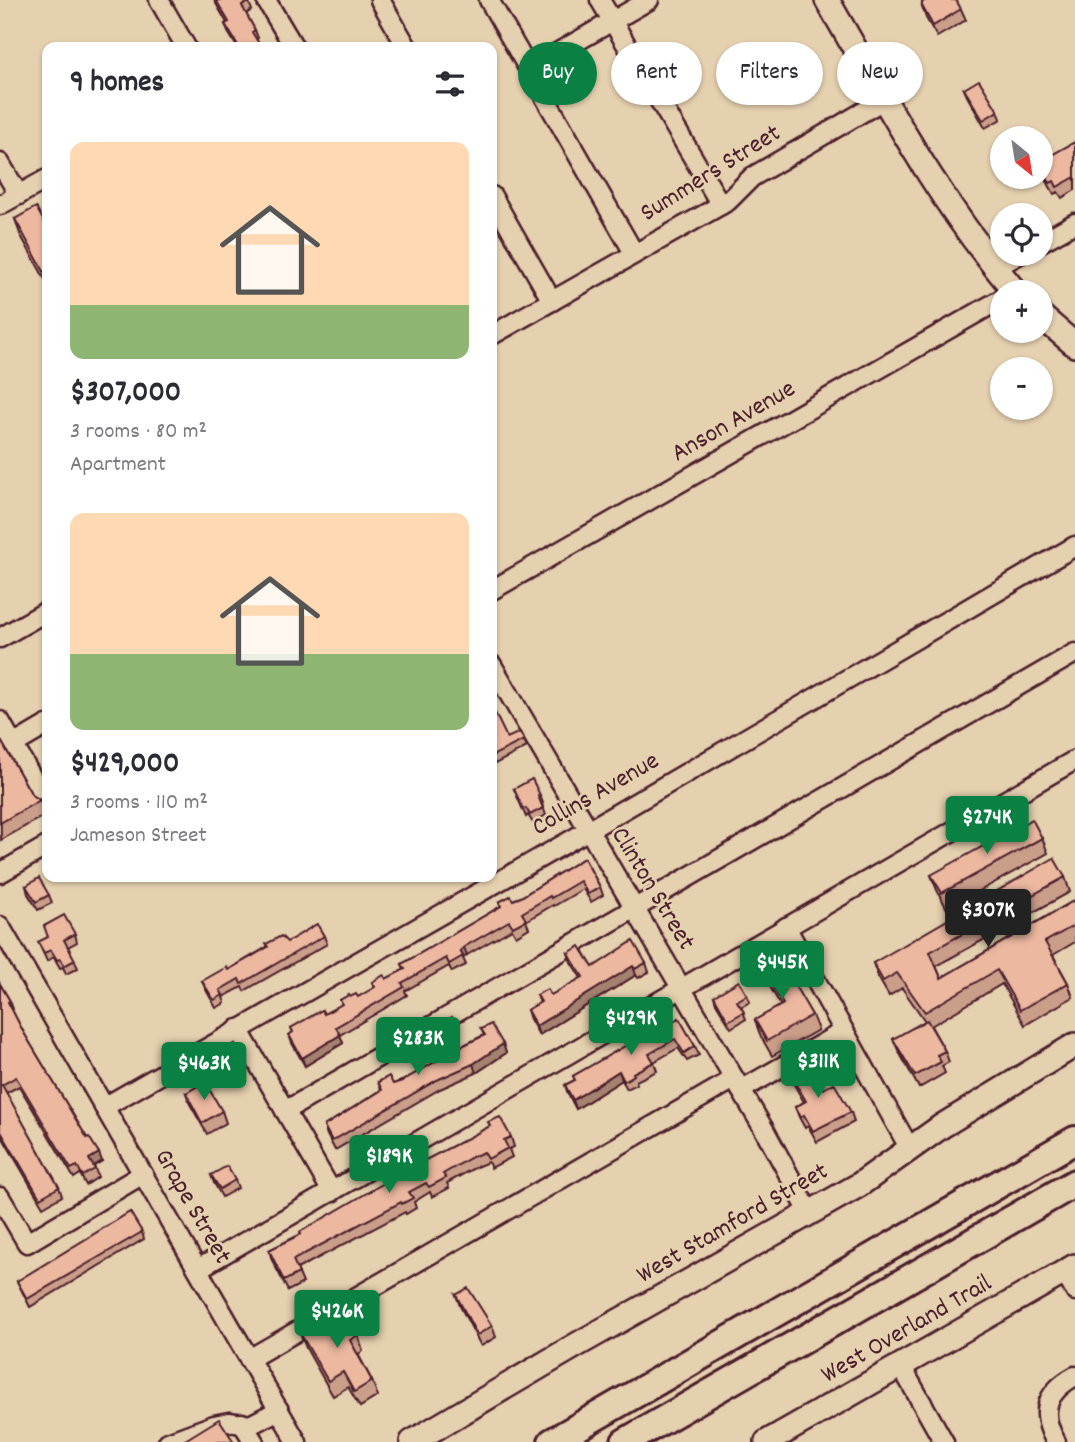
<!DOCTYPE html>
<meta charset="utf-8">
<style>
:root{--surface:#fff;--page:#f2f2f3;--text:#2b2b33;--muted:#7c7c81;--accent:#0b8043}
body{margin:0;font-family:Dekko,sans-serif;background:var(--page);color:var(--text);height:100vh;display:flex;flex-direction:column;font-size:26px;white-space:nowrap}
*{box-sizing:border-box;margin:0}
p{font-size:23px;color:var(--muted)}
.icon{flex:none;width:38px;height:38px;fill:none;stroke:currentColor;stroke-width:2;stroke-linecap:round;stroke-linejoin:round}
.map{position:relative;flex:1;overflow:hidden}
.side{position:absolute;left:42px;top:42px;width:455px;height:840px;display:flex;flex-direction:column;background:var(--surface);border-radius:14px;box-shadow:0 2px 5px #0004}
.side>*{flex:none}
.guide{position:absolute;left:518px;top:42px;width:452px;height:63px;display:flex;gap:14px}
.needle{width:46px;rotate:150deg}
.buttons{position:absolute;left:990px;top:126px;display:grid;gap:14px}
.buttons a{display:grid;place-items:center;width:63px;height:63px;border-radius:50%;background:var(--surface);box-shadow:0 2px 5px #0004;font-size:35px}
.price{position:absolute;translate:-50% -60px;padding:0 16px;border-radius:7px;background:var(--accent);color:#fff;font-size:23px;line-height:46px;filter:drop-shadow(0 2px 4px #0008)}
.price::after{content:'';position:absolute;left:50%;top:42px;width:21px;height:16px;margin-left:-10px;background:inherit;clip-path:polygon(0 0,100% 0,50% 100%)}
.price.on{background:#222;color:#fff}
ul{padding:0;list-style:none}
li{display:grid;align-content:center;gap:14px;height:371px;padding:0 28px}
li span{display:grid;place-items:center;height:217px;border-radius:14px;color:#555}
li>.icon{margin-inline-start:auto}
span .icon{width:126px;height:126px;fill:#fffc;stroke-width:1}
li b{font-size:30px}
h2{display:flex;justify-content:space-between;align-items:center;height:84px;padding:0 28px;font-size:30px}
.chip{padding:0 24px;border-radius:32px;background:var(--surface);box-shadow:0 2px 5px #0004;font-size:24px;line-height:63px}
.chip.on{background:var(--accent);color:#fff}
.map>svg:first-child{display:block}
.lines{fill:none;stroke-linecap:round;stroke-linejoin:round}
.minor-casing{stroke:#4a1f2b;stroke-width:23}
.major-casing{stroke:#4a1f2b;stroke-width:28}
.highway-casing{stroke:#4a1f2b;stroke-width:32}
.minor{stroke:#e5d0af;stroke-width:18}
.major{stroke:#e5d0af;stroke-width:23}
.highway{stroke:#e5d0af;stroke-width:26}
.wall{fill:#cb9e8a;stroke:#4a1f2b;stroke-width:2}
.shaded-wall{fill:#a58170;stroke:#4a1f2b;stroke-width:2}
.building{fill:#ecb8a0;stroke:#4a1f2b;stroke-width:2}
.labels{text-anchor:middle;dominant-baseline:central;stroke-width:5;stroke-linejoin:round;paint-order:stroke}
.street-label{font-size:26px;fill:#4a1f2b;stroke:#e5d0af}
</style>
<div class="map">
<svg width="1075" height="1442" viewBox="0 0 1075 1442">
<rect width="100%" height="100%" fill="#e5d0af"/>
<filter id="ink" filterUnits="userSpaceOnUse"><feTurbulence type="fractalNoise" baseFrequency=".0143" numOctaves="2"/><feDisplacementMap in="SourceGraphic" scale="14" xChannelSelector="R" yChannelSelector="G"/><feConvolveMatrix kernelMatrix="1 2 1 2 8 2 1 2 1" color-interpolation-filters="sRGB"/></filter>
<g filter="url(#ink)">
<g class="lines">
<g class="minor-casing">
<g id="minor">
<polyline points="159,0 186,47"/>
<polyline points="266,0 294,47"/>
<polyline points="380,0 407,47"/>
<polyline points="489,0 634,253"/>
<polyline points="600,0 721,205"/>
<polyline points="529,69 649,0"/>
<polyline points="0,163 19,195"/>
<polyline points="492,196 552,301"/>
<polyline points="0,205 47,179"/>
<polyline points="1041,242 1075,223"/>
<polyline points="996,267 1020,254"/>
<polyline points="492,335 728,201 752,177 885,99"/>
<polyline points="492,590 1003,298"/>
<polyline points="0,638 47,611"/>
<polyline points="492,665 765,1131 809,1212"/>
<polyline points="0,721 47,804"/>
<polyline points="13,745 47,725"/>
<polyline points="0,873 47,846"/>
<polyline points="0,926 297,1442"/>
<polyline points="786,927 910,1149"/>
<polyline points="238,1029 332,1192"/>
<polyline points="741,1090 844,1031"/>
<polyline points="104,1107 587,831 1075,546"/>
<polyline points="285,1111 1075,653"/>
<polyline points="0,1197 27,1243 143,1174"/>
<polyline points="198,1269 1075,760"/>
<polyline points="1064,1272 1075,1291"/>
<polyline points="249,1359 734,1079"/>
<polyline points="901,1366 944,1442"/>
<polyline points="242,1423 254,1442"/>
<polyline points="168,1442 214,1425 229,1422 250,1425 279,1410"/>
<path d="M1056 1442C1039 1412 1046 1392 1075 1376"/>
</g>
</g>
<g class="major-casing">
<g id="major">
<path d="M827 0C885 100 940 205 1016 292"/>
<polyline points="1041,316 1075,345"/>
<polyline points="412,1442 573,1347 859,1185 942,1126 1075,1045"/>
<polyline points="767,1442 1075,1266"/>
</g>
</g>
<g class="highway-casing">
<g id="highway">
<polyline points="552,1442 1075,1140"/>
<polyline points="625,1442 1075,1183"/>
</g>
</g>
<use href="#minor" class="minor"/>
<use href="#major" class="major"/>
<use href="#highway" class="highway"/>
</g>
<g class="wall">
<polygon points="214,0 248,0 252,10 246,14 255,30 258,38 256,40 261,47 237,47 228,32 225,24 227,23"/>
<polygon points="922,6 961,9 966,20 937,37 926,18"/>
<polygon points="964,89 998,111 1001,119 985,128 967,96"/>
<polygon points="1075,142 1075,190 1062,198 1058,192 1054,194 1043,174 1041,171 1041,161"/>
<polygon points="15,219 47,227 47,283 20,234"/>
<polygon points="492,712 507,738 524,740 527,747 495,764 492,758"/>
<polygon points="0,739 32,795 40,800 45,815 1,840"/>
<polygon points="514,789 540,795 543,803 542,804 546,815 533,823 528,815 526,817"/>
<polygon points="1042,838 1048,853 947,909 937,890 931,875"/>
<polygon points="584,858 600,887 603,895 591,902 583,889 554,906 553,905 526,921 529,928 516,936 512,929 467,955 463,958 466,965 452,972 449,966 405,991 407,995 340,1035 343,1043 305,1066 292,1043 289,1035 293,1032 291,1028 324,1014 342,1005 340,1000 350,997 358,997 374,988 372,982 386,979 404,969 402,964 501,906 499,902 513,900 521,897"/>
<polygon points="1065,877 1070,892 936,966 941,978 1075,900 1075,942 1053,955 1068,983 1073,997 1025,1025 1002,984 931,1026 945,1051 949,1062 942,1066 945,1073 919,1088 898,1050 893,1039 925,1021 902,988 889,996 878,977 873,963"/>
<polygon points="26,886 49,895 52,903 38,910 28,894"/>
<polygon points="75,934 77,942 68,947 78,968 66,974 63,967 60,968 54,957 47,961 38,942"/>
<polygon points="324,936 327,944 244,991 242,987 223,997 225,1003 216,1008 205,988 202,981 228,970 267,947 287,942"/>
<polygon points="568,953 593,967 646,963 649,972 638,978 636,975 539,1035 530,1019 527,1010 540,1003 537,995 551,995 581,978 571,962"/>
<polygon points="759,961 812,1015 818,1030 772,1056 760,1035 755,1020 781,1006 764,976"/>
<polygon points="0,984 10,1001 13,1009 12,1010 24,1033 87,1138 102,1161 94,1166 98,1177 86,1185 80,1174 74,1178 19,1086 6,1093 59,1187 62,1196 43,1207 0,1133"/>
<polygon points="747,995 750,1002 741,1007 746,1019 731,1028 716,1003 714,996"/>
<polygon points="674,1021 695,1046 699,1055 687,1061 678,1048 654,1062 657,1071 636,1081 637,1084 627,1089 622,1080 576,1109 568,1094 565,1085 575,1080 573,1076"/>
<polygon points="481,1029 503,1044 506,1053 476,1073 440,1089 335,1150 327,1135 324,1126 381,1090 378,1082 393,1084 402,1081 439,1060 432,1047 428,1049 422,1034 458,1032 445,1040 452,1051 484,1035"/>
<polygon points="788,1070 814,1081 851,1112 854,1122 817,1142 808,1126 805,1128 799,1117 795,1107 804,1102 792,1081"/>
<polygon points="186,1093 222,1111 226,1123 207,1134 190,1104"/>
<polygon points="511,1137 514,1147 509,1149 512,1157 491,1168 488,1162 476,1167 447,1183 449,1188 432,1197 430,1192 414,1202 416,1208 406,1214 405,1212 297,1269 303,1283 288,1291 272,1260 269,1250 300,1235 408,1169"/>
<polygon points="211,1175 235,1180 238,1188 222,1197 214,1183"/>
<polygon points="142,1232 144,1239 30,1307 17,1281"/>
<polygon points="456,1295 492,1326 496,1337 481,1346 460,1306"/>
<polygon points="300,1333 358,1335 363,1351 358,1354 372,1381 378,1396 360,1407 348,1387 333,1396 306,1348"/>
</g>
<g class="shaded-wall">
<polygon points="464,947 467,955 463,958 460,951"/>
<polygon points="633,966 636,975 539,1035 536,1026"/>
<polygon points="455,1023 458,1032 444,1041 441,1032"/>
<polygon points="340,1035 343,1043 305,1066 302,1058"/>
<polygon points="503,1044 506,1053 476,1073 473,1064"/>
<polygon points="619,1071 622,1080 576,1109 573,1100"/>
<polygon points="99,1153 102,1161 92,1167 89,1159"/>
</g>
<g class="building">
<polygon points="216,0 248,0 249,2 242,6 255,30 252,32 261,47 239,47 225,24 229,22"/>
<polygon points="926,0 956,0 961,9 933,26 922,6 922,2"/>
<polygon points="979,80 998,111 983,120 964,89"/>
<polygon points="1075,142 1075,177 1057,187 1054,181 1050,183 1041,168 1041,161"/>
<polygon points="36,207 47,227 47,277 15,219"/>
<polygon points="494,711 507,738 520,732 524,740 492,756 492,712"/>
<polygon points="0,739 32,795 40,800 0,823"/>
<polygon points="532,779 540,795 538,796 543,808 530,815 526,808 523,809 514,789"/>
<polygon points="1032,819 1042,838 942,893 931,875"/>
<polygon points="584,858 600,887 588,894 580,881 551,898 550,896 522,913 526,920 513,927 509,921 464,947 460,951 463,956 449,964 446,958 402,983 404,987 336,1027 340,1035 302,1058 289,1035 293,1032 291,1028 322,1010 324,1014 342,1004 340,1000 349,995 350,997 356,994 358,997 375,987 372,982 384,975 386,979 405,969 402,964 501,906 499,902 510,896 513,900 521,897"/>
<polygon points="1054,858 1065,877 930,952 941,978 1075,900 1075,925 1045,942 1068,983 1020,1010 997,970 925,1012 897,973 883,981 873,963"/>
<polygon points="39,878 49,895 36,902 26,886"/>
<polygon points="64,915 75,934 64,940 75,960 64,966 60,959 57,960 51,950 44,953 38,942 48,937 44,926"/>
<polygon points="317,924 324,936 241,984 239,979 220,990 223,995 214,1000 202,981 227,967 228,970 268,947 266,944 281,936 287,942"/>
<polygon points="633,941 646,963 635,969 633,966 536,1026 527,1010 541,1002 537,995 547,989 551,995 583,977 568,953 580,946 593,967"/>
<polygon points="776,953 812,1015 767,1041 755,1020 783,1004 759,961"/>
<polygon points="739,981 747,995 737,1001 744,1012 728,1021 714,996"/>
<polygon points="0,984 10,1001 8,1002 24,1033 87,1138 89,1137 99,1153 89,1159 95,1169 83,1176 77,1166 71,1169 16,1077 2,1085 59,1187 40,1198 0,1130"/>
<polygon points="452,1017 455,1023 441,1032 452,1051 485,1035 481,1029 491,1024 503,1044 473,1064 437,1080 332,1141 324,1126 382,1090 378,1082 389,1076 393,1084 402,1081 440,1059 428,1038 425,1040 422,1034"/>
<polygon points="679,1018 695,1046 684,1053 675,1039 649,1054 654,1062 633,1073 634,1075 624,1081 619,1071 573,1100 565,1085 575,1080 573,1076 672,1019 674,1021"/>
<polygon points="927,1020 945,1051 937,1055 941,1062 915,1076 893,1039"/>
<polygon points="798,1062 814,1081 817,1079 823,1089 834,1083 851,1112 813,1131 804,1115 801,1117 795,1107 806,1101 788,1070"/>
<polygon points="205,1082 222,1111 202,1123 186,1093"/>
<polygon points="500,1117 511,1137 504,1140 508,1148 488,1159 484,1152 472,1157 443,1174 446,1178 429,1187 426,1183 409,1192 413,1198 402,1204 401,1202 293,1260 299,1273 284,1281 269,1250 301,1234 300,1232 396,1176 394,1173 407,1166 408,1169 470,1137 490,1126 488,1122"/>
<polygon points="227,1166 235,1180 220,1189 211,1175"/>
<polygon points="130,1212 142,1232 27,1299 17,1281"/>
<polygon points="468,1288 492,1326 477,1335 456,1295"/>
<polygon points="343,1309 358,1335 350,1340 372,1381 354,1392 343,1372 328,1381 300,1333"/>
<polygon points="219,1419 234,1442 186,1442 185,1440"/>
</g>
</g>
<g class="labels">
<g class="street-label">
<text transform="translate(711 174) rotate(-32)">Summers Street</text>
<text transform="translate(734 422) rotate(-30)">Anson Avenue</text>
<text transform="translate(596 795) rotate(-30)">Collins Avenue</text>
<text transform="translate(652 889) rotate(59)">Clinton Street</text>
<text transform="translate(192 1207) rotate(60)">Grape Street</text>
<text transform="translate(733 1224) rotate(-30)">West Stamford Street</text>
<text transform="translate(907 1330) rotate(-30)">West Overland Trail</text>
</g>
</g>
</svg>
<div class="buttons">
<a><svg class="needle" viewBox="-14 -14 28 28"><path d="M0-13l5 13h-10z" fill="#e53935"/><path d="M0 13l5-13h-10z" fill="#7c7c81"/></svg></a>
<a><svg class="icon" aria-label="locate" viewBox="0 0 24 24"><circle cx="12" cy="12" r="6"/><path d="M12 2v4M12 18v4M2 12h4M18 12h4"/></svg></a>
<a>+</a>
<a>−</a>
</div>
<b class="price" style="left:987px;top:856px">$274K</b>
<b class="price on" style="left:988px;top:949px">$307K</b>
<b class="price" style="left:782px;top:1001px">$445K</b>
<b class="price" style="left:631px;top:1057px">$429K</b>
<b class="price" style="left:418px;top:1077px">$283K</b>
<b class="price" style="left:818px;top:1100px">$311K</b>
<b class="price" style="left:204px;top:1102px">$463K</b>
<b class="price" style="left:389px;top:1195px">$189K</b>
<b class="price" style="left:337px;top:1350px">$426K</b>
<div class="guide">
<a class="chip on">Buy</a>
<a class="chip">Rent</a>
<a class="chip">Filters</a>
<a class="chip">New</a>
</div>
<section class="side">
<h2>9 homes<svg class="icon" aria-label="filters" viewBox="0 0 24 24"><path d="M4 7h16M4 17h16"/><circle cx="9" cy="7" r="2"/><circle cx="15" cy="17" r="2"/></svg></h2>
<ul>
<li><span style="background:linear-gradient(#ffd9b3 75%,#8fb573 0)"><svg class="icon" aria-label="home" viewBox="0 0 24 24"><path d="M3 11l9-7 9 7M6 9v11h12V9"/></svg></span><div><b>$307,000</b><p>3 rooms · 80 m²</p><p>Apartment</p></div></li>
<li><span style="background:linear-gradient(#ffd9b3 65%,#8fb573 0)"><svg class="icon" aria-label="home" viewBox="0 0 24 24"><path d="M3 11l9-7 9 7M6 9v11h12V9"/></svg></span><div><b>$429,000</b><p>3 rooms · 110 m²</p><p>Jameson Street</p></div></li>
</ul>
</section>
</div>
